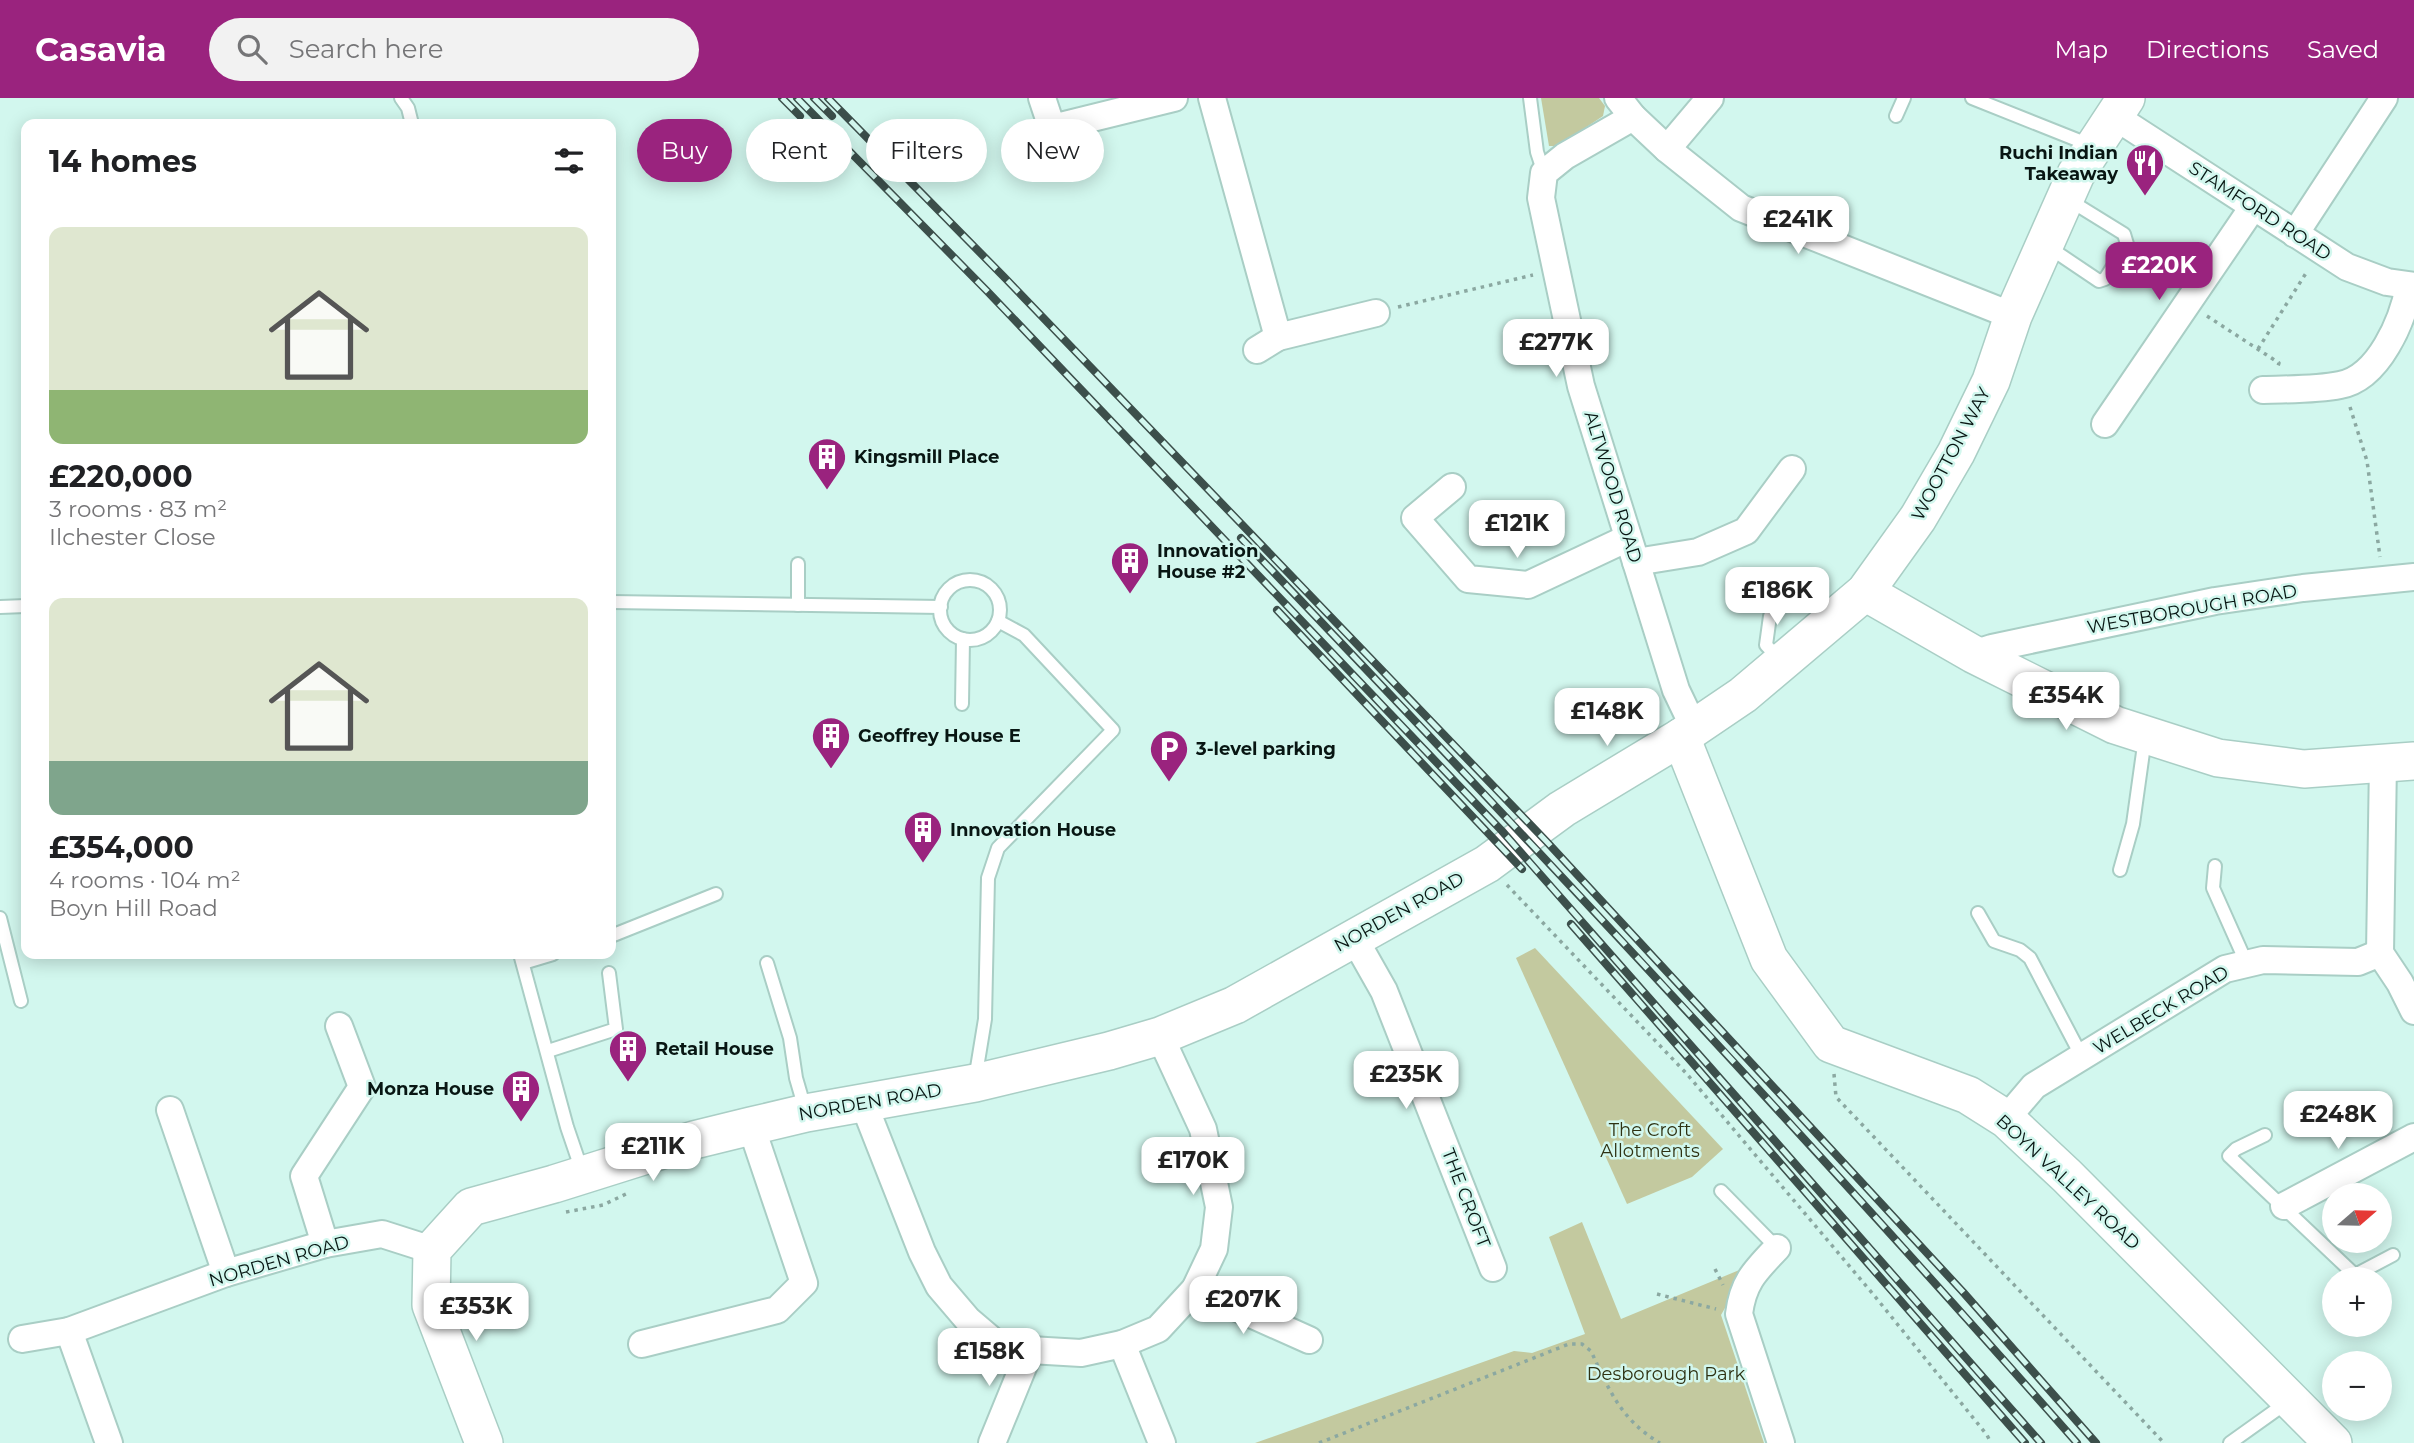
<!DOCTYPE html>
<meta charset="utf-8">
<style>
:root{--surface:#fff;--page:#f2f2f2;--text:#202124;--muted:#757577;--accent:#9a237e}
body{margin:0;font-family:Montserrat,sans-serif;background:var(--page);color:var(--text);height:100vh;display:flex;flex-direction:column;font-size:26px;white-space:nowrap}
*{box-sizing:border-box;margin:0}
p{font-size:23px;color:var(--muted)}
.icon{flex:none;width:38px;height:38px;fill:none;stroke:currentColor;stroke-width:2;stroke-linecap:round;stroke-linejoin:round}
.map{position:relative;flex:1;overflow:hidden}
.sheet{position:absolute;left:21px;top:21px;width:595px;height:840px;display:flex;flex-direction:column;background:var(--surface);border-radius:14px;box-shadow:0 4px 18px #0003}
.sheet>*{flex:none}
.guide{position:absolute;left:637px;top:21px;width:665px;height:63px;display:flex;gap:14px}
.needle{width:46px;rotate:70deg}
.buttons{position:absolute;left:2322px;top:1085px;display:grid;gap:14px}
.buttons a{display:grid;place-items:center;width:70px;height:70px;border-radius:50%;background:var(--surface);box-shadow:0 4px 18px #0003;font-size:35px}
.price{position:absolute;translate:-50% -60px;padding:0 16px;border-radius:14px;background:#fff;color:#222;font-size:23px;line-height:46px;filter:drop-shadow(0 2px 4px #0008)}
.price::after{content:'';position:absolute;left:50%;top:42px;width:21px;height:16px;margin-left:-10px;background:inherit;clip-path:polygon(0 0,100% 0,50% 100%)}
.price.selected{background:var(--accent);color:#fff}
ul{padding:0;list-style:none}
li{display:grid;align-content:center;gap:14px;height:371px;padding:0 28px}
li span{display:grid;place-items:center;height:217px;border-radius:14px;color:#555}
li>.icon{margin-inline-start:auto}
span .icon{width:126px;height:126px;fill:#fffc;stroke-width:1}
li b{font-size:30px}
h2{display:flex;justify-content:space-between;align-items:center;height:84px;padding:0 28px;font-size:30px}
.chip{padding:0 24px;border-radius:32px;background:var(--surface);box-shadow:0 4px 18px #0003;font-size:24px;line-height:63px}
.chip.selected{background:var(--accent);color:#fff}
header{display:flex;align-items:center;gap:42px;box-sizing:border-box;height:98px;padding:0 35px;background:var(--accent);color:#fff}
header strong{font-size:33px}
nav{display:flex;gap:38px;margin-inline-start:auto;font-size:24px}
.search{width:490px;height:63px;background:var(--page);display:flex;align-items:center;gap:18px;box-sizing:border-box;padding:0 24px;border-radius:38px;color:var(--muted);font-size:26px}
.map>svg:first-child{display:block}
.green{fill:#c3c99f}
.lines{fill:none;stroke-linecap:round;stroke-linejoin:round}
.lane-casing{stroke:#a9cec5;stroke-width:16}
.street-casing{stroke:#a9cec5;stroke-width:30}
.secondary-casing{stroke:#a9cec5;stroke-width:40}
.path{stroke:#8ba8a1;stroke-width:3.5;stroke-dasharray:3.5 5;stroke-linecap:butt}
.lane{stroke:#fff;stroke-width:12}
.street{stroke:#fff;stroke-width:26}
.secondary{stroke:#fff;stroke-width:37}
.rail-casing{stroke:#3c4f4b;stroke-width:8}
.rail{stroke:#d2f7ee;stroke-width:5;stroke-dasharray:16;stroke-linecap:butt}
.labels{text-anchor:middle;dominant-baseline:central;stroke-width:5;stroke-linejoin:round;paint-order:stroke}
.poi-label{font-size:18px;font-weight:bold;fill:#081613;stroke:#d2f7ee;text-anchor:start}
.street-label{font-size:18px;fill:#081613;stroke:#d2f7ee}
.park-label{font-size:18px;fill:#2e3112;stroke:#d2f7ee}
</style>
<header>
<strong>Casavia</strong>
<div class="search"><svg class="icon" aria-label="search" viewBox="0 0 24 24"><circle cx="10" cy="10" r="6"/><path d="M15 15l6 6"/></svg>Search here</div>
<nav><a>Map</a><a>Directions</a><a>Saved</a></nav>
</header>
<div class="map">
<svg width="2414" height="1345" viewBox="0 0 2414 1345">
<rect width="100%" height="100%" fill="#d2f7ee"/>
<g class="green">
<polygon points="1541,0 1599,0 1605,8 1603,18 1558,48 1549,48"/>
<polygon points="1535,850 1723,1051 1692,1079 1627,1106 1516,860"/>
<polygon points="1582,1124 1621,1221 1749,1168 1721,1217 1764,1345 1255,1345 1514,1253 1532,1255 1585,1236 1549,1139"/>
</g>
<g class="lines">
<g class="lane-casing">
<g id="lane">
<polyline points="401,0 408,10 412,26"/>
<polyline points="1530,0 1537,54 1544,75"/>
<polyline points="1972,0 2090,47"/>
<polyline points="1896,18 1904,0"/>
<polyline points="2047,148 2099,183 2105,181 2127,146 2124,136 2069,102"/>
<circle cx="970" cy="512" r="30"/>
<polyline points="611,504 941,509"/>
<polyline points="798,507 798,466"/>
<polyline points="0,509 26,508"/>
<polyline points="1770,518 1766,547 1781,563"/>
<polyline points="962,606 963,541"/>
<polyline points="2215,768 2213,790 2246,864"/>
<polyline points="2120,772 2133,726 2145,640"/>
<polyline points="1978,815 1994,843 2020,852 2030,860 2082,959"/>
<polyline points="0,820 21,903"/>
<polyline points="611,838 716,796"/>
<polyline points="520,856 567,1029 582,1073"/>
<polyline points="523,865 553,856"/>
<polyline points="767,865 790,940 796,980 805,1011"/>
<polyline points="548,953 616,931 609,875"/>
<polyline points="975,982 985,921 988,780 998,750 1113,632 1024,537 998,523"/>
<polyline points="2265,1037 2236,1051 2229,1058 2355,1177 2393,1157"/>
<polyline points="1721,1093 1777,1150"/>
<polyline points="2230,1345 2286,1305"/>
</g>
</g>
<g class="street-casing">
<g id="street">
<polyline points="1042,0 1052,30 1174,0"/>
<polyline points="1212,0 1278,239 1376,215"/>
<polyline points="1618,0 1633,19 1667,51 1741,110 2013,218"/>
<polyline points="2114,18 2347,169 2387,184 2414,188"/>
<polyline points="1633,19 1565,58 1544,75 1541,100 1581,288 1676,592 1687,615"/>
<polyline points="1052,30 1064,67"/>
<polyline points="1667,51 1710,0"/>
<polyline points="2295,136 2384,0"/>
<polyline points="1257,252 1278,239"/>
<path d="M2263 292C2288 291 2315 292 2340 287 2379 280 2403 222 2409 188"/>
<polyline points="2105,326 2253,109"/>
<polyline points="1452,389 1415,420 1468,481 1528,487 1628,440"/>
<polyline points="1636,464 1698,454 1746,433 1792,371"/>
<polyline points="1973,556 1992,550 2215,503 2303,490 2414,479"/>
<polyline points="2383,664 2380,855 2400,885 2414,913"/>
<polyline points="1354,840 1384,893 1493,1170"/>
<polyline points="863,1004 922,1154 939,1188 968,1222 995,1245 1030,1252 1081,1255 1122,1246 1158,1231 1195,1191 1214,1151 1219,1109 1203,1031 1160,938"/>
<polyline points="170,1012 226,1175"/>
<polyline points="2006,1021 2034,988 2225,871 2263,862 2358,864 2380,855"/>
<polyline points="2284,1108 2414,1039"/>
<polyline points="325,1146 304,1078 362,989 339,928"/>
<path d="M1777 1150C1755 1173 1743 1184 1739 1216L1781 1345"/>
<polyline points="1195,1191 1309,1242"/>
<polyline points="69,1233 109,1345"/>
<polyline points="22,1241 69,1233 226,1175 325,1146 382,1136 432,1152"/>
<polyline points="642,1246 777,1212 804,1185 751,1028"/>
<polyline points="1122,1246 1162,1345"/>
<polyline points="992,1345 1030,1252"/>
</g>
</g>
<g class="secondary-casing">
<g id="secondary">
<polyline points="1865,494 1973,556 2115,627 2218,660 2304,671 2414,663"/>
<polyline points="1681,639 1769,861 1831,946 1968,997 2006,1021 2067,1078 2333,1345"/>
<polyline points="484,1345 431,1207 432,1152 471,1109 554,1086 694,1042 751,1028 806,1015 975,985 1109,953 1160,938 1235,907 1487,766 1562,711 1681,639 1743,597 1865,494 1918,420 1956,355 1991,283 2013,218 2076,76 2126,0"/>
</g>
</g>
<g class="path">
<polyline points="1398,209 1533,177"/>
<polyline points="2207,218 2279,265 2278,268"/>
<polyline points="2258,251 2308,172"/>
<polyline points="2350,309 2367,363 2380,459"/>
<polyline points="1507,787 1686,975 1873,1196 1987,1337 1991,1345"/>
<polyline points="1834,976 1836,999 2164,1345"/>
<polyline points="566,1114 603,1107 628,1095"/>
<polyline points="1715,1171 1723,1187"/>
<polyline points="1657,1196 1716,1211"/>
<path d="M1319 1345 1569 1246H1582L1591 1253C1609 1292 1621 1322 1660 1345"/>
</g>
<use href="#lane" class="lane"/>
<use href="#street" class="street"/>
<use href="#secondary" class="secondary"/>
<g class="rail-casing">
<g id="rail">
<polyline points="782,0 800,18"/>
<polyline points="797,0 987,193 1502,733 2041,1345"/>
<polyline points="814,0 832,18"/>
<polyline points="828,0 1005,180 1547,744 1963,1194 2096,1345"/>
<path d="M1241 440C1525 737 1806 1037 2077 1345"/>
<polyline points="1277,512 1522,771"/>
<polyline points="1571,826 2025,1345"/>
</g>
</g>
<use href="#rail" class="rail"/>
</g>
<defs>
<g id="restaurant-pin" transform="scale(2.0125)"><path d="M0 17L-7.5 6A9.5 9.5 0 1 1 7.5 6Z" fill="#9a237e" stroke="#d2f7ee"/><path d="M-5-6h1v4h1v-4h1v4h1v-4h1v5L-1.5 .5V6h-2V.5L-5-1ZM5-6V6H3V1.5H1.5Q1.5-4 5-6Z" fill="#fff"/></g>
<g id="building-pin" transform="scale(2.0125)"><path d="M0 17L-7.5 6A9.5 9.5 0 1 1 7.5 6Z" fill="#9a237e" stroke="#d2f7ee"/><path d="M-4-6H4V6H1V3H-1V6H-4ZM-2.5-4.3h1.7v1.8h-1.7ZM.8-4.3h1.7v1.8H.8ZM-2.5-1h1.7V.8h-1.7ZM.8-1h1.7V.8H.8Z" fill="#fff"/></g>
<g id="parking-pin" transform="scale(2.0125)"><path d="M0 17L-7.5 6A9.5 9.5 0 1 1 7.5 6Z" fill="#9a237e" stroke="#d2f7ee"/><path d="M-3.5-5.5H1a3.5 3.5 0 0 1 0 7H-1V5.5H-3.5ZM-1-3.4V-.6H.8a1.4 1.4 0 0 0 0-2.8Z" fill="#fff"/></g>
</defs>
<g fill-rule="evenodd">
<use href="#restaurant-pin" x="2145" y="65"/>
<use href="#building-pin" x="827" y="359"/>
<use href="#building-pin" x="1130" y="463"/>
<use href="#building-pin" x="831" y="638"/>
<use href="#parking-pin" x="1169" y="651"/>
<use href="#building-pin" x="923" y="732"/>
<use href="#building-pin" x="628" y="951"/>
<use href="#building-pin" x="521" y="991"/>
</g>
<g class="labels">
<g class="poi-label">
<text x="2118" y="55" text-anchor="end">Ruchi Indian<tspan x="2118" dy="21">Takeaway</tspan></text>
<text x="854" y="359">Kingsmill Place</text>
<text x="1157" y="453">Innovation<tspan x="1157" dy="21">House #2</tspan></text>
<text x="858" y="638">Geoffrey House E</text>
<text x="1196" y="651">3-level parking</text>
<text x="950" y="732">Innovation House</text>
<text x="655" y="951">Retail House</text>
<text x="494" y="991" text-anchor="end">Monza House</text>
</g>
<g class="street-label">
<text transform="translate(2260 113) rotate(33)">STAMFORD ROAD</text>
<text transform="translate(1951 356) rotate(-62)">WOOTTON WAY</text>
<text transform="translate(1613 389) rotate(73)">ALTWOOD ROAD</text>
<text transform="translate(2192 511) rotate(-10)">WESTBOROUGH ROAD</text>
<text transform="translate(1399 814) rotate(-29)">NORDEN ROAD</text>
<text transform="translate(2161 912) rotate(-31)">WELBECK ROAD</text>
<text transform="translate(870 1004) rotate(-10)">NORDEN ROAD</text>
<text transform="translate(2068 1084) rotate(43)">BOYN VALLEY ROAD</text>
<text transform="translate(1466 1100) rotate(69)">THE CROFT</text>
<text transform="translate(279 1163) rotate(-16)">NORDEN ROAD</text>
</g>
<g class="park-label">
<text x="1650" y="1032">The Croft<tspan x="1650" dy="21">Allotments</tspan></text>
<text x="1666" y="1276">Desborough Park</text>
</g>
</g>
</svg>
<div class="buttons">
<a><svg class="needle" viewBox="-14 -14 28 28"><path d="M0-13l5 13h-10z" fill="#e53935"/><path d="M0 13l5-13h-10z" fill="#757577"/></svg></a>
<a>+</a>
<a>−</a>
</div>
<b class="price" style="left:1798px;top:158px">£241K</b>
<b class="price selected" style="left:2159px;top:204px">£220K</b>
<b class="price" style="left:1556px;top:281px">£277K</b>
<b class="price" style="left:1517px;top:462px">£121K</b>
<b class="price" style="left:1777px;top:529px">£186K</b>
<b class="price" style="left:2066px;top:634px">£354K</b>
<b class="price" style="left:1607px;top:650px">£148K</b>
<b class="price" style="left:1406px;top:1013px">£235K</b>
<b class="price" style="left:2338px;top:1053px">£248K</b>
<b class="price" style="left:653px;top:1085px">£211K</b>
<b class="price" style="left:1193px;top:1099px">£170K</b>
<b class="price" style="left:1243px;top:1238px">£207K</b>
<b class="price" style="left:476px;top:1245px">£353K</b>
<b class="price" style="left:989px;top:1290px">£158K</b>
<div class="guide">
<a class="chip selected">Buy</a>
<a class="chip">Rent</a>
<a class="chip">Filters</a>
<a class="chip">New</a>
</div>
<section class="sheet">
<h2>14 homes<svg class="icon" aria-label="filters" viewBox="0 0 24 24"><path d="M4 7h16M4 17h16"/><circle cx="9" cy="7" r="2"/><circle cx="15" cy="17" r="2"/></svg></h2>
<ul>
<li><span style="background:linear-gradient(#dfe7d0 75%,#8fb573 0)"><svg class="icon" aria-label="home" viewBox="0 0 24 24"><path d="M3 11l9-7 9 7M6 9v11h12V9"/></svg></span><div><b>£220,000</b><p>3 rooms · 83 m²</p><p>Ilchester Close</p></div></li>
<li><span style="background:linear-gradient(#dfe7d0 75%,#7fa58c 0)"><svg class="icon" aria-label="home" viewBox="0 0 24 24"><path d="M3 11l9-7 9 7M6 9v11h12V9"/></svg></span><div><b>£354,000</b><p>4 rooms · 104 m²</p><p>Boyn Hill Road</p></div></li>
</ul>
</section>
</div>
